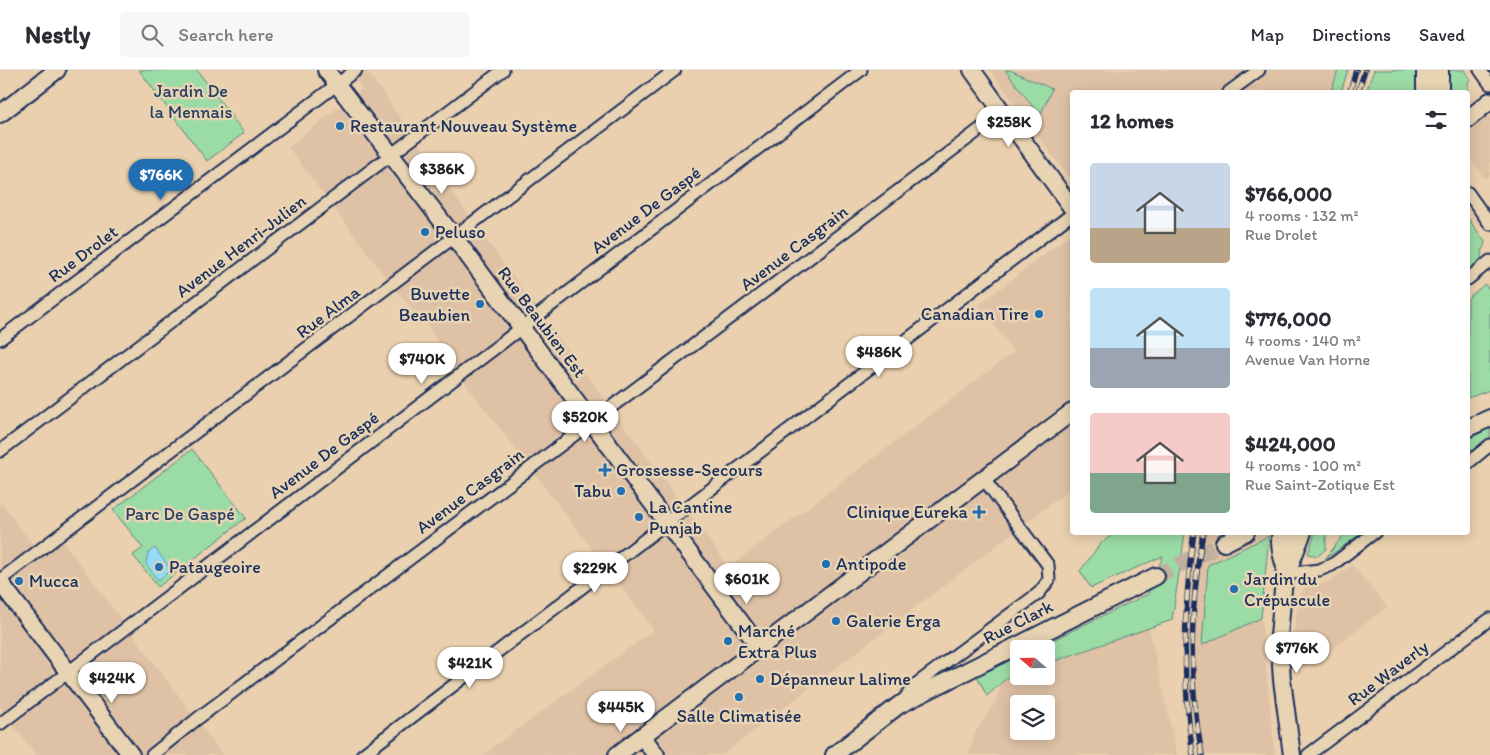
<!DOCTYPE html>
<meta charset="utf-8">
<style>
:root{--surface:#fff;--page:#f7f7f7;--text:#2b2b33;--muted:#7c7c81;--line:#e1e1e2;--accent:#1f6fb2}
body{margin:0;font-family:Itim,sans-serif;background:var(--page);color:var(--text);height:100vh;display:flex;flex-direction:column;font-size:19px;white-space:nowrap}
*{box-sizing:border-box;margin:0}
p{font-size:16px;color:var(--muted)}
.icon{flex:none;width:28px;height:28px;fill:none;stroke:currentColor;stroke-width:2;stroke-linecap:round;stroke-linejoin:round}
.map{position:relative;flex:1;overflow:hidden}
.sheet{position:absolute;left:1070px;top:20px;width:400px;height:445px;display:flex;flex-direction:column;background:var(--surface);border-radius:5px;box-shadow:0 2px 12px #0003}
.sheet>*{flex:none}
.needle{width:32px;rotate:290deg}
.buttons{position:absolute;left:1010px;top:570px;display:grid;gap:10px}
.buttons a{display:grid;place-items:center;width:45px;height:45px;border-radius:5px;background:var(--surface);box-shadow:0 2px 12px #0003;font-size:25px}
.price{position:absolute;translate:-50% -42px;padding:0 11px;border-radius:18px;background:#fff;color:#222;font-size:16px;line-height:32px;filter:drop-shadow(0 1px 2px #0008)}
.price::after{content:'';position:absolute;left:50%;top:30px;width:15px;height:11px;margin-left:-8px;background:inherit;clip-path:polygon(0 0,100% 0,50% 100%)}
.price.current{background:var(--accent);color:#fff}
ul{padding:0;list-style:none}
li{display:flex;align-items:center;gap:15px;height:125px;padding:0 20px}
li span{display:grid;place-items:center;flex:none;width:140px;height:100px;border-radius:5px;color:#555}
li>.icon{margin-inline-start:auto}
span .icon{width:60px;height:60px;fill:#fffc;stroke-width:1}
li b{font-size:21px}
h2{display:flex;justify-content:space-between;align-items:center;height:60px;padding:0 20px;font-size:21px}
header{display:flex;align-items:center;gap:30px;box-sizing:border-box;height:70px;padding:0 25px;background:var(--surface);border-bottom:1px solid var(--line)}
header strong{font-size:24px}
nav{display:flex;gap:28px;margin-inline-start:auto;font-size:18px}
.search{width:350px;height:45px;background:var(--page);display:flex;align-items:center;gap:12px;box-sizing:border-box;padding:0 18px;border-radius:5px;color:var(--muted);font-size:19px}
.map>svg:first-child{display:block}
.built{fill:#dfc2a6;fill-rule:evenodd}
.green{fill:#9bdba5;stroke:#5b8582}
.water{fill:#96dbf8;stroke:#6596ba}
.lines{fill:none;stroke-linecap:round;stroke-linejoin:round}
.secondary-tunnel{stroke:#c1b09e;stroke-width:16;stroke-dasharray:16 8;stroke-linecap:butt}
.street-casing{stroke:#1b2f5e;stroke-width:15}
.secondary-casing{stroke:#1b2f5e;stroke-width:20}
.street{stroke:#e8d4b2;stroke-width:11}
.secondary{stroke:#e8d4b2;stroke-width:16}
.rail-casing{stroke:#1b2f5e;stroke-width:5.5}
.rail{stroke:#e8d4b2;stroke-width:4;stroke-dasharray:11;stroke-linecap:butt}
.poi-dot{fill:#1f6fb2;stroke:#e8d4b2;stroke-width:2}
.labels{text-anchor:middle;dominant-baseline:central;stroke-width:5;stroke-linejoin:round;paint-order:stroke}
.park-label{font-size:18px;fill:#284065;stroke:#e8d4b2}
.poi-label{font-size:18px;fill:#1b2f5e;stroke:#e8d4b2;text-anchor:start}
.street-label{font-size:18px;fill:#1b2f5e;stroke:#e8d4b2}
</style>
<header>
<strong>Nestly</strong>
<div class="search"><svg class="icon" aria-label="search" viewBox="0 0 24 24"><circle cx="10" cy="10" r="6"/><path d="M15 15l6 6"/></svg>Search here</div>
<nav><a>Map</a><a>Directions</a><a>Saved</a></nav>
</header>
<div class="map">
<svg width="1490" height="685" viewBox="0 0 1490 685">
<rect width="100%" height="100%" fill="#ead0ae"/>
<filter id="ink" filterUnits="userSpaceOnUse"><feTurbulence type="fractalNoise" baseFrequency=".02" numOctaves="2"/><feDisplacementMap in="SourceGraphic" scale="10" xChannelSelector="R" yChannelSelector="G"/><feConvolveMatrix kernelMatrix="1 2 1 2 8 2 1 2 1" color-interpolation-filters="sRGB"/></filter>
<g filter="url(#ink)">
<g class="built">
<polygon points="347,0 367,0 478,159 729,497 1014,282 979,235 1072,163 1072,418 722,685 482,685 654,560 462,309 428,257 396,221 288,77 362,19"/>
<polygon points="990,0 1338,0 1331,22 1072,22 1072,112"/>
<polygon points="1490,34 1490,105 1485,109 1468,85 1468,64"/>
<polygon points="0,431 38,482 59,466 223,685 36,685 0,637"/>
<polygon points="1203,463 1269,463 1261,548 1275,685 1202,685 1196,640 1193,568 1195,503"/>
<polygon points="1352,495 1387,537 1317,590 1297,599 1294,560 1299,527 1304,518 1328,512"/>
<path d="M1149 557 1177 685H969L975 662 995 633 1000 616 1007 608 1019 604V606H1046V594ZM1019 634H1046V661H1019Z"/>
</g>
<g class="green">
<polygon points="139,0 197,0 244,63 207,91"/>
<polygon points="1005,0 1010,0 1052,19 1040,46"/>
<polygon points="1338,0 1348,0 1341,22 1331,22"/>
<polygon points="1374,0 1464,0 1471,10 1468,12 1468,23 1366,22"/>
<polygon points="1468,148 1485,172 1480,191 1468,200"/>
<polygon points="1485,214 1490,221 1490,320 1468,328 1468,228"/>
<polygon points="1490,358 1490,368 1468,385 1468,369"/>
<polygon points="192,379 246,448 158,517 133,485 143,478 113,440"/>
<polygon points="1115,463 1185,463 1172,550 1046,594 1046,579 1034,579 1148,524 1163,486 1091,518 1080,501 1101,473"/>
<polygon points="1315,463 1326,463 1326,479 1318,486 1308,484"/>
<polygon points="1345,463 1362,463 1325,489"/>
<polygon points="1269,466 1261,548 1202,575 1208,495"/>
<polygon points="1019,586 1019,604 1007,608 987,626 977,606"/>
</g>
<polygon class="water" points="155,478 171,500 158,510 146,494 148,483"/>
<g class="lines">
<polyline class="secondary-tunnel" points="1156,506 1224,473"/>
<g class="street-casing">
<g id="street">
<polyline points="1480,0 1490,14"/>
<polyline points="1229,22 1259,0"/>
<polyline points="1468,123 1490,154"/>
<polyline points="1468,209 1490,191"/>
<polyline points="0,269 356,0"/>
<polyline points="0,381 503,0"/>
<polyline points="1468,393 1490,375"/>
<path d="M1278 462C1276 478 1280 490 1285 504L1319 500 1332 495 1375 462"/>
<polyline points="0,510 675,0"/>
<polyline points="902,632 915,615 1039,523 1049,510 1048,495 983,408"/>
<polyline points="0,654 861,0"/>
<polyline points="152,685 197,649 1003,42"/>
<polyline points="362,685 1072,144"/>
<polyline points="1308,685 1490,549"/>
</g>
</g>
<g class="secondary-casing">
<g id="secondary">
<polyline points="326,0 454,167 760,578"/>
<polyline points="972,0 1072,138"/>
<polyline points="1425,22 1425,0"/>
<polyline points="1440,22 1440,0"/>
<polyline points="0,44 57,0"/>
<polyline points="1468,49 1490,31"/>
<polyline points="1468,358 1490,348"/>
<polyline points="1288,462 1279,566 1282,610 1292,685"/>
<polyline points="1224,473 1246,462"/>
<polyline points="1288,500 1303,462"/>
<polyline points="0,512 131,685"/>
<polyline points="642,666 656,685"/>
<polyline points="617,685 1072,342"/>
<polyline points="834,685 899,635 1156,506"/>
</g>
</g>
<use href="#street" class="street"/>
<use href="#secondary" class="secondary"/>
<g class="rail-casing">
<g id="rail">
<polyline points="1350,22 1356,0"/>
<polyline points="1358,22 1365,0"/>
<path d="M1193 685C1182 611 1183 537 1194 462"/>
<path d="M1202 685C1188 612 1190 535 1203 462"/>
</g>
</g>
<use href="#rail" class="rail"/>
</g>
</g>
<g class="poi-dot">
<circle cx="340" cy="56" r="5"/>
<circle cx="425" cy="162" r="5"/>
<circle cx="480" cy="234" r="5"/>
<circle cx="1039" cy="244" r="5"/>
<path d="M602.5 392.5h5v5h5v5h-5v5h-5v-5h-5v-5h5z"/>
<circle cx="621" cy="421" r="5"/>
<path d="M976.5 434.5h5v5h5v5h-5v5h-5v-5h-5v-5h5z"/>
<circle cx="639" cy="447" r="5"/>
<circle cx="826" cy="494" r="5"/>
<circle cx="159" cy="497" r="5"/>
<circle cx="19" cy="511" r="5"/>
<circle cx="1234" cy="519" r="5"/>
<circle cx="836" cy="551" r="5"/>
<circle cx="728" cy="571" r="5"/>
<circle cx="760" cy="609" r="5"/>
<circle cx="739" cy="627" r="5"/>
</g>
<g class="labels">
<g class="park-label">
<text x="191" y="21">Jardin De<tspan x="191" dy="21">la Mennais</tspan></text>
<text x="180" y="444">Parc De Gaspé</text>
</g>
<g class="poi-label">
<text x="350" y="56">Restaurant Nouveau Système</text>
<text x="435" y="162">Peluso</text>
<text x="470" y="224" text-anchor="end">Buvette<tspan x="470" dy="21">Beaubien</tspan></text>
<text x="1029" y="244" text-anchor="end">Canadian Tire</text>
<text x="616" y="400">Grossesse-Secours</text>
<text x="611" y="421" text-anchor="end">Tabu</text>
<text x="649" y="437">La Cantine<tspan x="649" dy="21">Punjab</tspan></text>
<text x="968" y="442" text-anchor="end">Clinique Eureka</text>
<text x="836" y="494">Antipode</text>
<text x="169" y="497">Pataugeoire</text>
<text x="1244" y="509">Jardin du<tspan x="1244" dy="21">Crépuscule</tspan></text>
<text x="29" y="511">Mucca</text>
<text x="846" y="551">Galerie Erga</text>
<text x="738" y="561">Marché<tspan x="738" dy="21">Extra Plus</tspan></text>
<text x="770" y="609">Dépanneur Lalime</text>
<text x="739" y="646" text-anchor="middle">Salle Climatisée</text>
</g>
<g class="street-label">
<text transform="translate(646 140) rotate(-37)">Avenue De Gaspé</text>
<text transform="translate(241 176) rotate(-37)">Avenue Henri-Julien</text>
<text transform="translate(794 178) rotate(-37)">Avenue Casgrain</text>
<text transform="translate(83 184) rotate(-37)">Rue Drolet</text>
<text transform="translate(328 242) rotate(-37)">Rue Alma</text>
<text transform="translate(542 252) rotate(53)">Rue Beaubien Est</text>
<text transform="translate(324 385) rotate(-37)">Avenue De Gaspé</text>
<text transform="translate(470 421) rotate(-37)">Avenue Casgrain</text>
<text transform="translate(1018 552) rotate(-27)">Rue Clark</text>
<text transform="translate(1388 603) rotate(-37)">Rue Waverly</text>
</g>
</g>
</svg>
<div class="buttons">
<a><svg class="needle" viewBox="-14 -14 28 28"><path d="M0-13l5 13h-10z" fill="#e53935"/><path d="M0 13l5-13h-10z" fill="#7c7c81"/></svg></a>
<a><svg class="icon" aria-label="layers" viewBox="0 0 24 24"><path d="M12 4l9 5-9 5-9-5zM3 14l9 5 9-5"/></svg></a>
</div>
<b class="price" style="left:1009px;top:78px">$258K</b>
<b class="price" style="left:442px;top:125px">$386K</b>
<b class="price current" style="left:161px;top:131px">$766K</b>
<b class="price" style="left:879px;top:308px">$486K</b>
<b class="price" style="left:422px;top:315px">$740K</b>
<b class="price" style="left:585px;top:373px">$520K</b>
<b class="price" style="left:595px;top:524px">$229K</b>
<b class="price" style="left:747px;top:535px">$601K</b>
<b class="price" style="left:1297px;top:604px">$776K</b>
<b class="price" style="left:470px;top:619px">$421K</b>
<b class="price" style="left:112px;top:634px">$424K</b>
<b class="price" style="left:621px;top:663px">$445K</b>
<section class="sheet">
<h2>12 homes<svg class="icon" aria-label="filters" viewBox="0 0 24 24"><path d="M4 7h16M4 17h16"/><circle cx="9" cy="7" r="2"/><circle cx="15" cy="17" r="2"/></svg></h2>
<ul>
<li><span style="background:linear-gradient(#c9d6e8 65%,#b9a48a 0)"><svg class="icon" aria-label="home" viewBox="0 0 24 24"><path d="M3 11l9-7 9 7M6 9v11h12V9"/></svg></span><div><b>$766,000</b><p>4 rooms · 132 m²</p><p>Rue Drolet</p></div></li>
<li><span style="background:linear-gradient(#bfe0f5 60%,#9aa5b1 0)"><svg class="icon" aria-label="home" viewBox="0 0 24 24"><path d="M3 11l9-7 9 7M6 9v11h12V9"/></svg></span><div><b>$776,000</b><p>4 rooms · 140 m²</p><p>Avenue Van Horne</p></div></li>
<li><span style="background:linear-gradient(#f6c9c9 60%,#7fa58c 0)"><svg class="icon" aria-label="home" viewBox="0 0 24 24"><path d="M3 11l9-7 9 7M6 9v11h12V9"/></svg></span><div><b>$424,000</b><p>4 rooms · 100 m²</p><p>Rue Saint-Zotique Est</p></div></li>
</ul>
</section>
</div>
